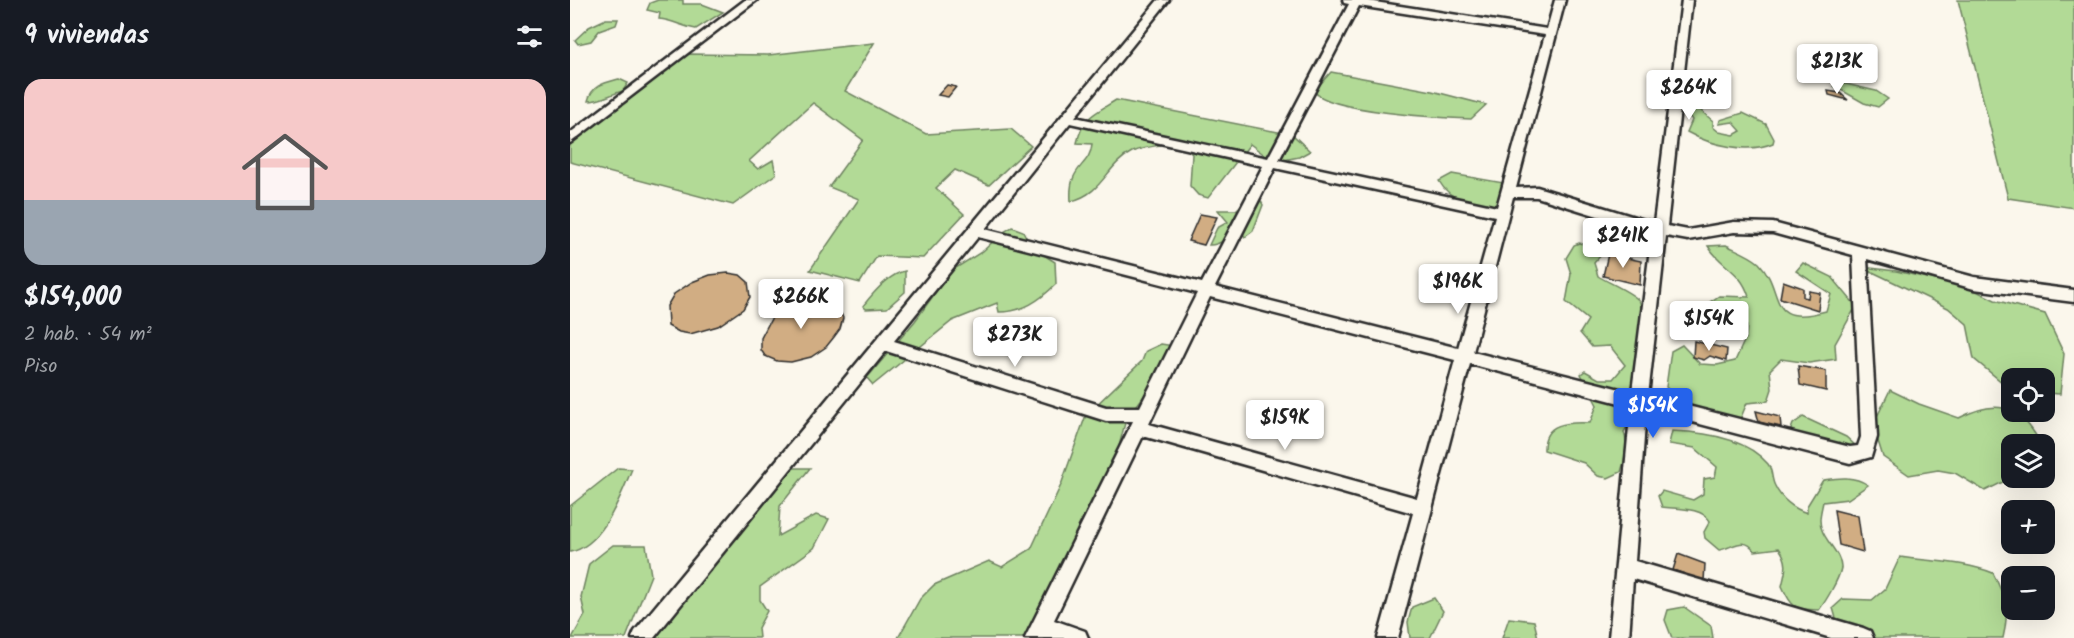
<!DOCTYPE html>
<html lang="es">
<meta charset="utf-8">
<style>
:root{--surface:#171b24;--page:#242831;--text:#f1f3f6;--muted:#9ea1a6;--line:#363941;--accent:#2563eb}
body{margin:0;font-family:Kalam,sans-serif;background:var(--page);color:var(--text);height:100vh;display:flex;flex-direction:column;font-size:22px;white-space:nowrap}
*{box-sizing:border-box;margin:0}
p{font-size:20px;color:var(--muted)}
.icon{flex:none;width:33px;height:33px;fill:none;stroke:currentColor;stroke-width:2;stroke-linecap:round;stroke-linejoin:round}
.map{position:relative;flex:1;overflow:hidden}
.details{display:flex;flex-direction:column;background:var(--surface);width:570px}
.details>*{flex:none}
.controls{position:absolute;left:1431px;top:368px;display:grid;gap:12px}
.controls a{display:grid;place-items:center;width:54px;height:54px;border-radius:12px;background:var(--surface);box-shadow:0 6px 24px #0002;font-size:30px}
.price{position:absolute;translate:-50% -51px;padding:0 14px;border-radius:6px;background:#fff;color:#222;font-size:20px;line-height:39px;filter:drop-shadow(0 2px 3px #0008)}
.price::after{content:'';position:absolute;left:50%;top:36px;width:18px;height:14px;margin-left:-9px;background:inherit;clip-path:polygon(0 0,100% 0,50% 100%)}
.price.current{background:var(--accent);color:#fff}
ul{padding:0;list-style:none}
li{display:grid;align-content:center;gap:12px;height:318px;padding:0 24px}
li+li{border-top:2px solid var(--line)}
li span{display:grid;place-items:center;height:186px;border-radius:18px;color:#555}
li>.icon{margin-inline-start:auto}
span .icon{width:108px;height:108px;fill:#fffc;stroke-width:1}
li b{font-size:26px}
h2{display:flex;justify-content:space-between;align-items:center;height:72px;padding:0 24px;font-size:26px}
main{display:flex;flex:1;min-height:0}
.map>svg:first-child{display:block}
.green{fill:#b2da96;stroke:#6e8260;stroke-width:1.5}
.building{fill:#d1ad83;stroke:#2b2b2b;stroke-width:1.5}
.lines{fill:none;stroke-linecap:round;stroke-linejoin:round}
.minor-casing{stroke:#2b2b2b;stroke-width:5}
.minor{fill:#fbf7ec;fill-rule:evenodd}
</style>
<main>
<section class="details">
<h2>9 viviendas<svg class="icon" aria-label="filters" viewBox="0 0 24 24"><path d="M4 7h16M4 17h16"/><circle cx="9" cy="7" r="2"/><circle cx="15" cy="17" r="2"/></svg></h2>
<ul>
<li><span style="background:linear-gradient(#f6c9c9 65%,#9aa5b1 0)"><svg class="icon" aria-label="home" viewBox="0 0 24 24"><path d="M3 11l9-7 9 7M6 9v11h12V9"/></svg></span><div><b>$154,000</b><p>2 hab. · 54 m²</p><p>Piso</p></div></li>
</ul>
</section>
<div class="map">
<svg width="1504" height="638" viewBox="0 0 1504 638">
<rect width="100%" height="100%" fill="#fbf7ec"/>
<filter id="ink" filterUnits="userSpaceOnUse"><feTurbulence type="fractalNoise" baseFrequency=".0167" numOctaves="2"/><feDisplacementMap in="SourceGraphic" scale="12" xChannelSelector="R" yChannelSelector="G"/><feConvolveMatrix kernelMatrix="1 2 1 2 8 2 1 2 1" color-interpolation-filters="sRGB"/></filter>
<g filter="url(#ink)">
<g class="green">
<path d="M88 0H113V4H132L153 12 126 29C112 27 103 20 89 19L90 13 77 10 80 3Z"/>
<polygon points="1388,0 1504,0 1504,208 1438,198"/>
<polygon points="36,19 48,19 46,25 29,31 21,41 8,44 5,40 19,27"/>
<polygon points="304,43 275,91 356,134 441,129 461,146 419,185 385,170 366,188 394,214 353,258 307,256 290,283 240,270 289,199 259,187 293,140 243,103 179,161 188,169 203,160 206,174 163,205 0,162 0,139 118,54 198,55"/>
<path d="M761 72 862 91 916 105 901 119C873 118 758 112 744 91Z"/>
<path d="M49 79 58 83 53 91C40 94 31 101 18 101 22 85 34 83 49 79Z"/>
<polygon points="1263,81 1306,91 1318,99 1308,107 1294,103 1264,86"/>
<path d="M1122 86H1127L1130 94V110L1143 121V127L1149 132 1164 135 1171 131 1163 122 1149 124 1150 120 1173 113 1196 124 1204 139 1203 143C1178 154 1140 145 1117 132L1122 120 1117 113 1114 100Z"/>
<path d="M546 100 723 135 740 151 729 157 704 162 680 144 638 198 628 195 620 186 622 154 609 142C594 145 576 146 562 152 536 165 533 194 501 201 498 164 520 168 522 144L507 143C513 116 524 114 546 100Z"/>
<path d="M882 174 945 185 938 211C914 207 882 205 869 181Z"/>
<path d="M680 197 691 201 693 205 683 231 675 237 673 234C660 234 651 246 639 245L647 228 658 222 648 210H666Z"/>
<path d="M442 227 453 231 461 247 485 262 486 284C469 301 453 312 429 312L427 303 382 321 303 385 297 378 345 321 381 271 413 251 432 233Z"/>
<path d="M1009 243 1027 247 1032 254 1024 263 1028 276C1037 282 1066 294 1070 302 1072 308 1069 315 1071 322L1063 416 1054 432C1058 443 1055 461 1051 472L1038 478 1028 476 1014 463 974 450C973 422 999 422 1020 423L1027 405 1011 374 1015 371 1029 379H1043L1055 365 1040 346 1022 347 1010 333 1018 320 996 302 1001 274 996 258 1004 245Z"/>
<path d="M1156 245C1166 250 1180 255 1189 263 1216 291 1194 328 1256 311L1261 294 1226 271 1233 263 1262 277 1286 306 1265 344 1266 359 1239 363 1211 359 1200 370 1202 389 1198 401 1177 403 1169 422C1139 415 1116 411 1096 387L1101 351 1112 345 1130 364 1147 365 1165 361 1176 337 1177 326 1168 318 1140 302 1149 296 1179 297C1171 270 1152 268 1138 246Z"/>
<polygon points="1292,267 1326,271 1398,287 1425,300 1475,314 1494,354 1490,394 1475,393 1474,378 1442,378 1441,388 1439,388 1404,359 1397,324 1378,308"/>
<path d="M335 271V292L317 308 296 309 293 306C303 293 319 274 335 271Z"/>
<polygon points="591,344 604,346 592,373 556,419 539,485 465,638 328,638 350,599 364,585 419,561 432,567 461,549 491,485 516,415 572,361 576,351"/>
<path d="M1320 390 1349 404 1389 418C1424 400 1446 403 1467 437L1462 444H1442L1443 477 1415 491 1385 473 1368 470 1339 475 1313 457 1303 425Z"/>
<polygon points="1233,417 1276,437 1287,447 1284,457 1228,441 1220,432 1223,424"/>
<path d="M1102 431C1133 432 1176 438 1198 464 1203 471 1201 479 1205 486 1211 499 1224 509 1237 513V506L1253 480C1267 478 1283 475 1298 485L1278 499 1253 502C1251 512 1248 521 1252 530 1256 542 1272 555 1271 568 1269 579 1256 601 1249 610 1225 609 1222 609 1212 586 1216 570 1219 562 1209 548L1185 551C1174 535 1163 548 1149 550L1135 538 1134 532 1140 521C1132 507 1107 509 1092 507L1088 496 1092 491 1123 500 1133 494 1134 479 1145 477 1147 467 1125 448 1099 444Z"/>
<path d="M48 468 62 469C50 497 33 546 0 552V506Z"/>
<polygon points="221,468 240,468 210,506 208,536 246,515 259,519 244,548 190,587 190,600 197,611 188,628 189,638 86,638 156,538"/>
<polygon points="43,545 76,545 81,575 56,638 2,638 15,615 11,597 19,564"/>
<path d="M1330 557C1361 562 1394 561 1423 573 1436 599 1440 609 1433 638H1286L1270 632 1263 608 1273 599 1302 600 1315 589Z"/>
<polygon points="864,598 873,611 860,638 840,638 838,622 842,607"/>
<polygon points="1114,607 1141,626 1143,638 1102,638 1095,620 1098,610"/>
<polygon points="939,618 964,621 968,638 932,638"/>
</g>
<g class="building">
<polygon points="377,85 386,87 378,97 368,95"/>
<polygon points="1258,91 1270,93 1278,100 1259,95"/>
<polygon points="630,214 647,217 634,245 618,241"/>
<polygon points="1038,254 1071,261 1070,285 1033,276"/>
<polygon points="158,273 170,275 178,282 180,297 173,309 148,326 120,334 109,332 98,326 97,306 104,294 122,282 140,275"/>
<polygon points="1213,281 1233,288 1233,297 1238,298 1239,291 1250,293 1248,310 1210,298"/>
<polygon points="240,298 250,298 264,303 269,309 273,318 270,329 264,337 256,347 241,357 221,362 207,361 195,356 191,350 191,338 201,319 213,308"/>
<polygon points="1114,320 1141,328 1141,332 1137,331 1137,338 1114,336"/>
<polygon points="1124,341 1157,349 1156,361 1140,356 1134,360 1123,357"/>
<polygon points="1228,366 1256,371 1256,391 1230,385"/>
<polygon points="1186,411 1210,417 1211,427 1189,422"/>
<polygon points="1264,510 1288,516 1293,552 1269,545"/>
<polygon points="1108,554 1135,564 1134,581 1103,570"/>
</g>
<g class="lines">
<g class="minor-casing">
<g id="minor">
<polygon points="175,0 187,0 0,143 0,133"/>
<path d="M588 0H599L505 117 698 158 779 4 774 3 773 0H792L977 29 985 0H995L946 188 967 187 1084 223 1112 0H1122L1097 226 1118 230 1164 222 1203 223 1404 277 1504 290V302L1404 289 1297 259 1307 437 1301 457 1280 463 1076 410 1065 561 1293 628 1300 631 1303 638H1261L1063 579 1059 638H1039L1061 406 900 364 828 638H808L843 513 573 436 484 620 515 631 518 638H455L563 421H536L316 351 84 638H62L65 631ZM789 6 975 35 927 207 709 160ZM500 123 693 166 632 283 415 229ZM705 168 925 216 888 348 645 287ZM943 197H967L1082 233 1062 392 903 352ZM1164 232 1203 233 1283 255 1291 437 1288 446 1280 447 1078 396 1096 236 1118 240ZM408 237 627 293 570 407H536L324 341ZM640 297 885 360 847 498 579 424Z"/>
</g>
</g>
<use href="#minor" class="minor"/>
</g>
</g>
</svg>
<div class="controls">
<a><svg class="icon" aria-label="locate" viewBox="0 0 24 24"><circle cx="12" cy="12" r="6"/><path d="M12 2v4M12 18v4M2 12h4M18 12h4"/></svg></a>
<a><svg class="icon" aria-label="layers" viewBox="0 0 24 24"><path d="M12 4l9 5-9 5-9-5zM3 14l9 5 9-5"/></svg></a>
<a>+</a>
<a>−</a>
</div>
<b class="price" style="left:1267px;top:95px">$213K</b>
<b class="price" style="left:1119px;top:121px">$264K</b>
<b class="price" style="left:1053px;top:269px">$241K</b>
<b class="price" style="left:888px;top:315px">$196K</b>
<b class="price" style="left:231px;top:330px">$266K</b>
<b class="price" style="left:1139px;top:352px">$154K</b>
<b class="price" style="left:445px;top:368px">$273K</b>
<b class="price current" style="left:1083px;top:439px">$154K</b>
<b class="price" style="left:715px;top:451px">$159K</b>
</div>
</main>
